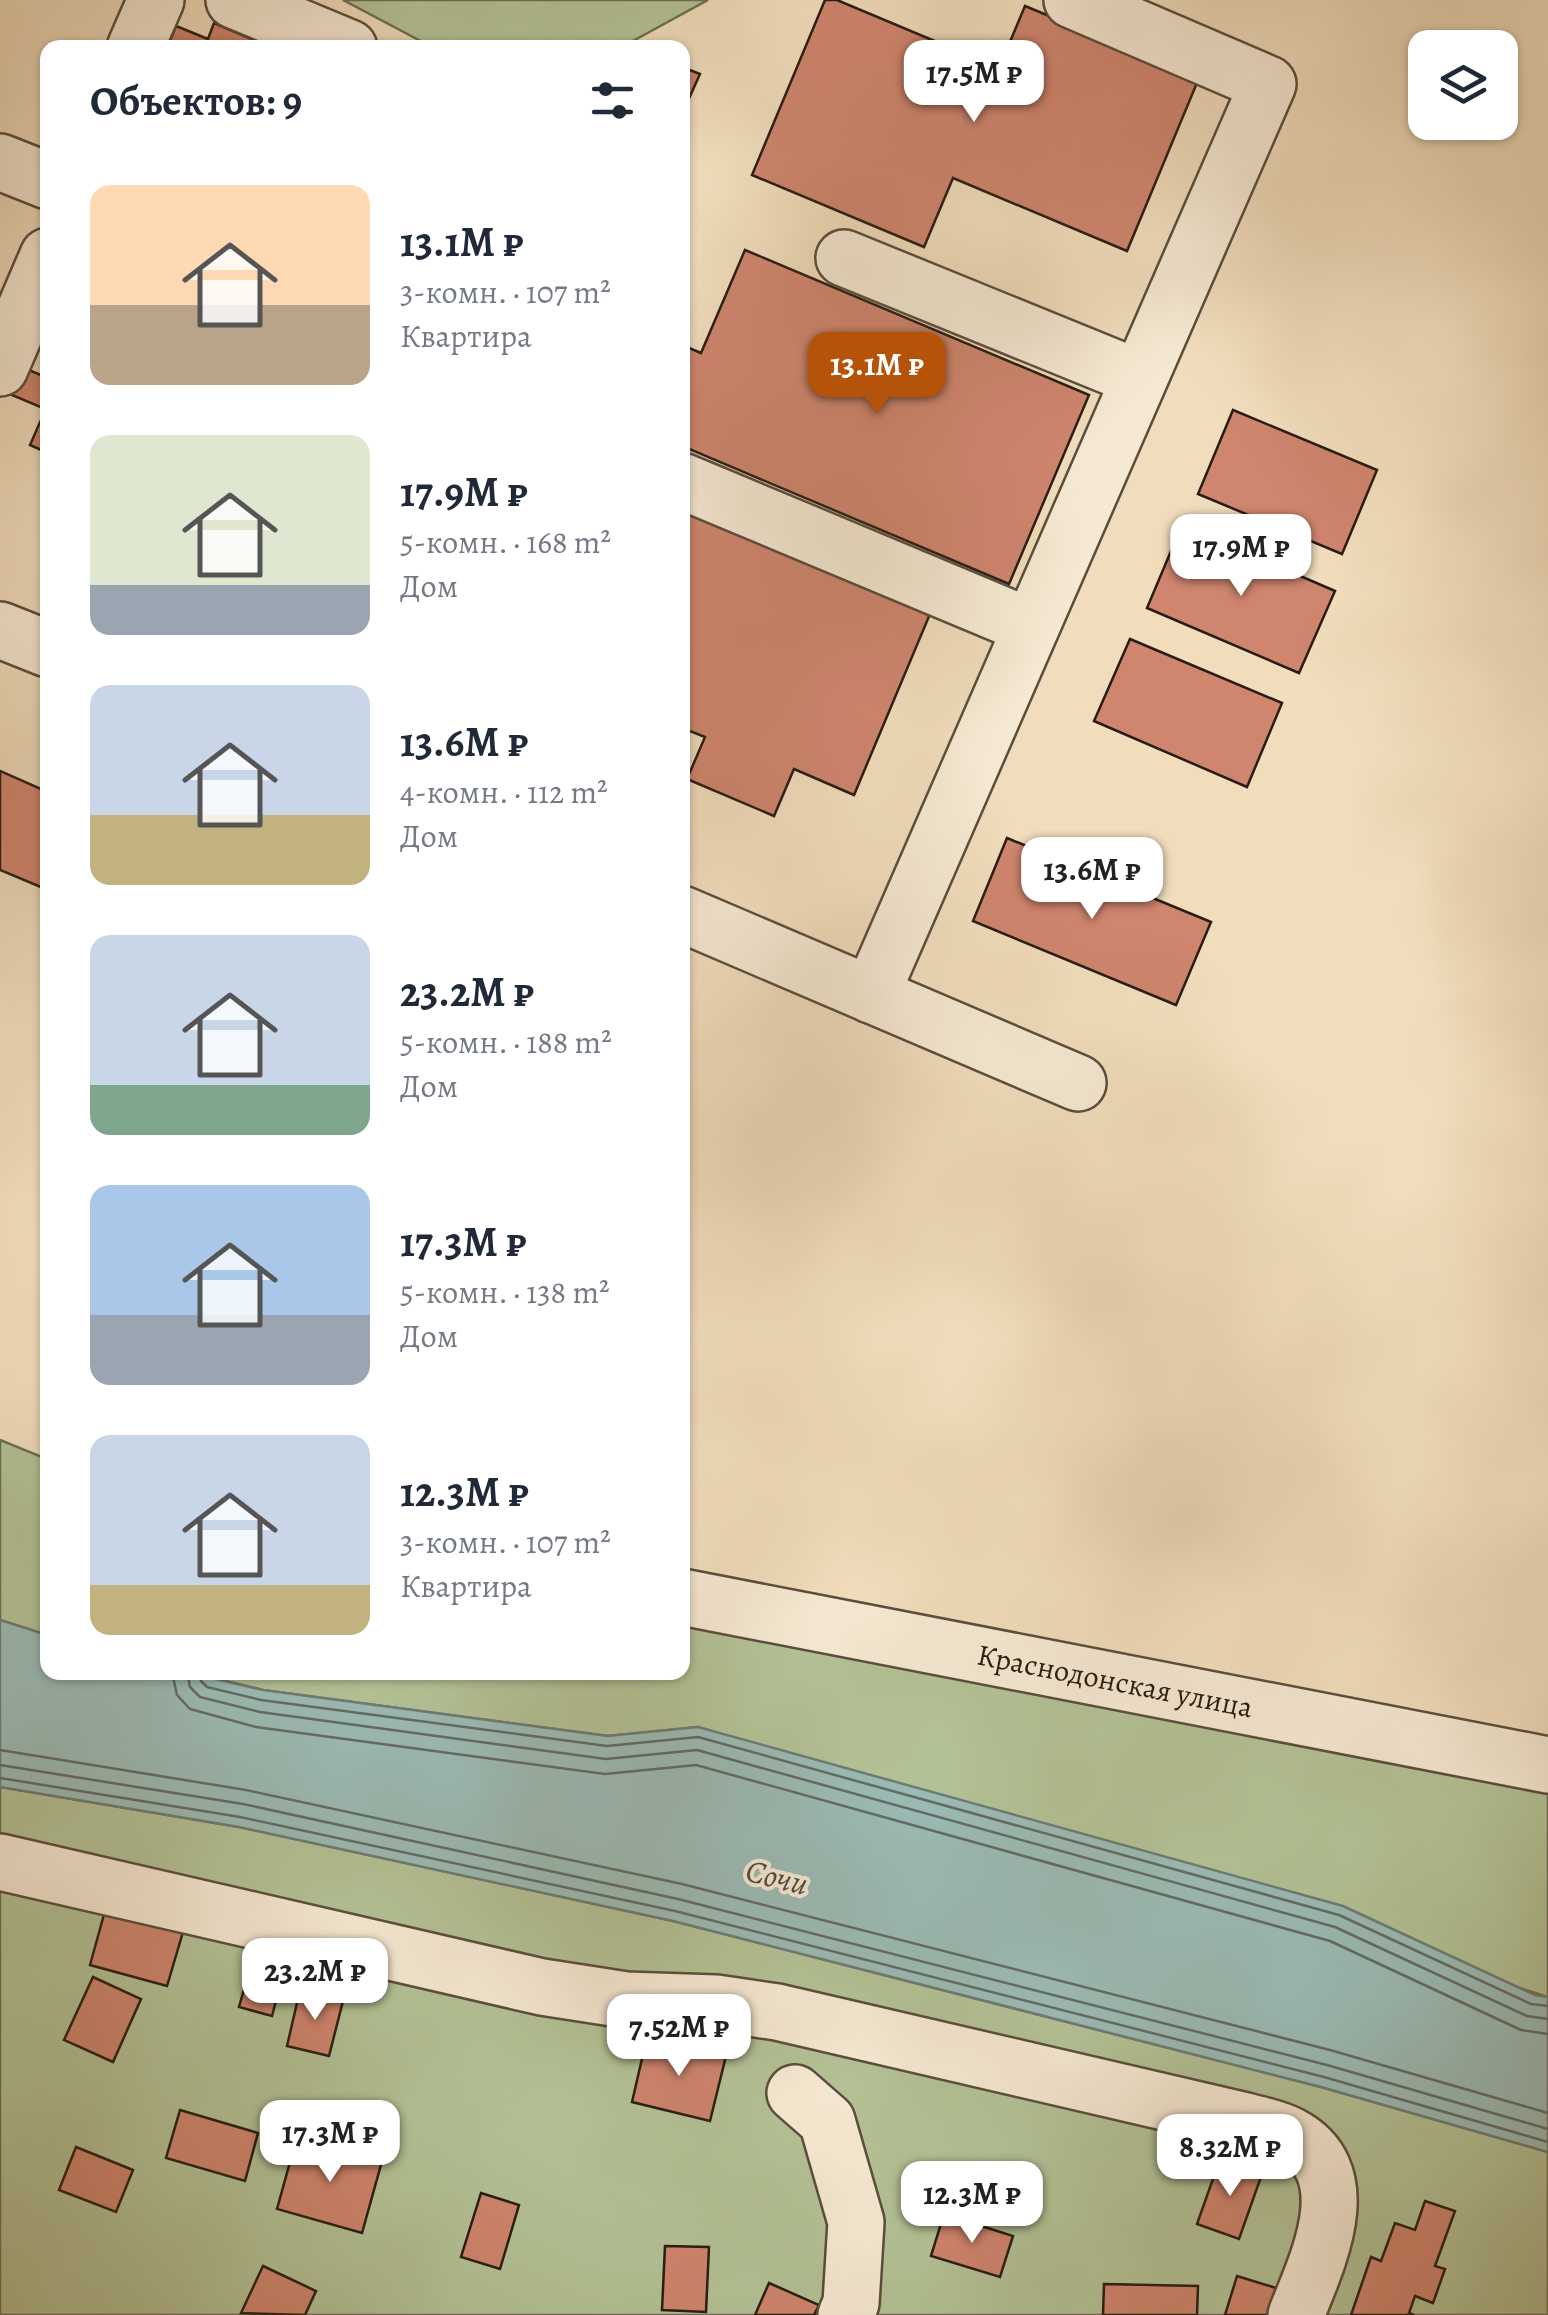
<!DOCTYPE html>
<html lang="ru">
<meta charset="utf-8">
<style>
:root{--surface:#fff;--page:#f2f2f3;--text:#1f2937;--muted:#747a83;--accent:#b45309}
body{margin:0;font-family:Alegreya,serif;background:var(--page);color:var(--text);height:100vh;display:flex;flex-direction:column;font-size:38px;white-space:nowrap}
*{box-sizing:border-box;margin:0}
p{font-size:32px;color:var(--muted)}
.icon{flex:none;width:55px;height:55px;fill:none;stroke:currentColor;stroke-width:2;stroke-linecap:round;stroke-linejoin:round}
.map{position:relative;flex:1;overflow:hidden}
.details{position:absolute;left:40px;top:40px;width:650px;height:1640px;display:flex;flex-direction:column;background:var(--surface);border-radius:20px;box-shadow:0 2px 8px #0004}
.details>*{flex:none}
.fabs{position:absolute;left:1408px;top:30px;display:grid;gap:20px}
.fabs a{display:grid;place-items:center;width:110px;height:110px;border-radius:20px;background:var(--surface);box-shadow:0 2px 8px #0004;font-size:50px}
.price{position:absolute;translate:-50% -85px;padding:0 22px;border-radius:20px;background:#fff;color:#222;font-size:32px;line-height:65px;filter:drop-shadow(0 2px 5px #0008)}
.price::after{content:'';position:absolute;left:50%;top:60px;width:30px;height:22px;margin-left:-15px;background:inherit;clip-path:polygon(0 0,100% 0,50% 100%)}
.price.selected{background:var(--accent);color:#fff}
ul{padding:0;list-style:none}
li{display:flex;align-items:center;gap:30px;height:250px;padding:0 50px}
li span{display:grid;place-items:center;flex:none;width:280px;height:200px;border-radius:20px;color:#555}
li>.icon{margin-inline-start:auto}
span .icon{width:120px;height:120px;fill:#fffc;stroke-width:1}
li b{font-size:42px}
h2{display:flex;justify-content:space-between;align-items:center;height:120px;padding:0 50px;font-size:42px}
.map>svg:first-child{display:block}
.green{fill:#b3c296;stroke:#6d7055;stroke-width:2.5}
.water{fill:#9bbbb5;stroke:#6d7c75;stroke-width:2.5}
.lines{fill:none;stroke-linecap:round;stroke-linejoin:round}
.shore{stroke:#616c64;stroke-width:2.5}
.building{fill:#cf856e;stroke:#271d14;stroke-width:2.5}
.minor-casing{stroke:#5a4d3e;stroke-width:60}
.minor{stroke:#f6e9d3;stroke-width:55}
.labels{text-anchor:middle;dominant-baseline:central;stroke-width:8;stroke-linejoin:round;paint-order:stroke}
.street-label{font-size:30px;fill:#271d14;stroke:#f6e9d3}
.water-label{font-size:32px;font-style:italic;fill:#4a4c44;stroke:#f6e9d3}
</style>
<div class="map">
<svg width="1548" height="2315" viewBox="0 0 1548 2315">
<rect width="100%" height="100%" fill="#f1ddbc"/>
<filter id="stains"><feTurbulence type="fractalNoise" baseFrequency=".002" numOctaves="4"/><feColorMatrix values="0 0 0 0 .2 0 0 0 0 .09 0 0 0 0 .02 0 0 0 .5 -.17"/></filter>
<radialGradient id="worn" r=".72"><stop offset=".6" stop-color="#630" stop-opacity="0"/><stop offset="1" stop-color="#630" stop-opacity=".3"/></radialGradient>
<g class="green">
<polygon points="343,0 708,0 620,48 432,47"/>
<polygon points="0,1440 47,1459 47,1635 0,1620"/>
<polygon points="683,1624 1548,1791 1548,1997 698,1727 608,1736 263,1690 191,1673 682,1672"/>
<polygon points="0,1787 239,1827 673,1921 1321,2087 1548,2152 1548,2315 0,2315"/>
</g>
<polygon class="water" points="0,1620 47,1635 48,1672 191,1673 263,1690 608,1736 698,1727 1343,1906 1535,1995 1548,1997 1548,2152 1321,2087 673,1921 239,1827 0,1787"/>
<g class="lines">
<g class="shore">
<polyline points="172,1672 177,1695 190,1709 256,1727 605,1774 696,1765 1330,1941 1521,2030 1548,2034"/>
<polyline points="187,1672 190,1687 200,1697 260,1712 606,1759 697,1750 1335,1927 1527,2016 1548,2019"/>
<polyline points="200,1672 201,1681 207,1687 261,1700 607,1746 698,1737 1339,1915 1531,2004 1548,2006"/>
<polyline points="0,1750 246,1790 682,1884 1330,2050 1548,2113"/>
<polyline points="0,1765 243,1804 678,1899 1327,2065 1548,2129"/>
<polyline points="0,1778 240,1817 675,1911 1324,2077 1548,2142"/>
</g>
</g>
<g class="building">
<polygon points="825,0 837,0 999,68 1025,6 1199,78 1127,251 953,178 924,247 752,175"/>
<polygon points="214,23 273,48 167,48 176,26 208,39"/>
<polygon points="682,67 700,74 682,114"/>
<polygon points="745,250 1089,395 1009,584 682,446 682,345 701,353"/>
<polygon points="0,358 48,378 45,409 0,390"/>
<polygon points="48,404 48,453 30,445"/>
<polygon points="1233,410 1377,470 1342,554 1198,494"/>
<polygon points="682,510 930,614 854,795 794,769 774,816 687,779 705,737 682,728"/>
<polygon points="1182,525 1335,591 1299,673 1147,608"/>
<polygon points="1130,639 1282,703 1247,787 1094,721"/>
<polygon points="0,771 48,792 48,890 0,870"/>
<polygon points="1007,838 1211,922 1176,1005 973,921"/>
<polygon points="108,1900 183,1932 167,1986 90,1965"/>
<polygon points="253,1958 285,1967 272,2016 239,2007"/>
<polygon points="93,1977 141,1999 113,2062 64,2040"/>
<polygon points="300,1990 343,2001 329,2056 287,2046"/>
<polygon points="647,2037 726,2056 710,2121 632,2102"/>
<polygon points="180,2110 258,2133 245,2181 166,2158"/>
<polygon points="297,2137 382,2161 362,2233 277,2209"/>
<polygon points="76,2147 133,2170 116,2212 59,2190"/>
<polygon points="1220,2159 1262,2174 1239,2239 1197,2224"/>
<polygon points="481,2193 519,2205 500,2269 461,2257"/>
<polygon points="1425,2201 1455,2211 1435,2266 1445,2269 1433,2303 1415,2296 1409,2313 1414,2315 1351,2315 1371,2257 1381,2261 1395,2223 1415,2230"/>
<polygon points="944,2214 1013,2236 1000,2277 931,2256"/>
<polygon points="665,2246 709,2247 706,2312 662,2310"/>
<polygon points="263,2266 316,2291 305,2315 241,2313"/>
<polygon points="1237,2276 1276,2288 1267,2315 1225,2315"/>
<polygon points="769,2283 819,2305 814,2315 755,2315"/>
<polygon points="1104,2284 1198,2286 1197,2315 1103,2315"/>
</g>
<g class="lines">
<g class="minor-casing">
<g id="minor">
<polyline points="234,0 349,48"/>
<polyline points="135,48 156,0"/>
<polyline points="0,162 48,181"/>
<polyline points="844,258 1139,378"/>
<polyline points="0,368 48,256"/>
<polyline points="682,481 1031,627"/>
<polyline points="0,630 48,649"/>
<polyline points="682,914 1078,1083"/>
<polyline points="871,995 1268,84 1072,0"/>
<polyline points="682,1597 1548,1765"/>
<path d="M0 1862 542 1987 626 2000 716 2003 777 2012 1246 2121C1260 2125 1277 2128 1290 2135 1361 2172 1318 2260 1296 2315"/>
<polyline points="795,2093 827,2121 856,2222 851,2303 846,2315"/>
</g>
</g>
<use href="#minor" class="minor"/>
</g>
<g class="labels">
<g class="street-label">
<text transform="translate(1115 1681) rotate(11)">Краснодонская улица</text>
</g>
<g class="water-label">
<text transform="translate(777 1877) rotate(14)">Сочи</text>
</g>
</g>
<rect width="100%" height="100%" filter="url(#stains)"/>
<rect width="100%" height="100%" fill="url(#worn)"/>
</svg>
<div class="fabs">
<a><svg class="icon" aria-label="layers" viewBox="0 0 24 24"><path d="M12 4l9 5-9 5-9-5zM3 14l9 5 9-5"/></svg></a>
</div>
<b class="price" style="left:974px;top:125px">17.5M ₽</b>
<b class="price selected" style="left:877px;top:417px">13.1M ₽</b>
<b class="price" style="left:1241px;top:599px">17.9M ₽</b>
<b class="price" style="left:1092px;top:922px">13.6M ₽</b>
<b class="price" style="left:315px;top:2023px">23.2M ₽</b>
<b class="price" style="left:679px;top:2079px">7.52M ₽</b>
<b class="price" style="left:330px;top:2185px">17.3M ₽</b>
<b class="price" style="left:1230px;top:2199px">8.32M ₽</b>
<b class="price" style="left:972px;top:2246px">12.3M ₽</b>
<section class="details">
<h2>Объектов: 9<svg class="icon" aria-label="filters" viewBox="0 0 24 24"><path d="M4 7h16M4 17h16"/><circle cx="9" cy="7" r="2"/><circle cx="15" cy="17" r="2"/></svg></h2>
<ul>
<li><span style="background:linear-gradient(#ffd9b3 60%,#b9a48a 0)"><svg class="icon" aria-label="home" viewBox="0 0 24 24"><path d="M3 11l9-7 9 7M6 9v11h12V9"/></svg></span><div><b>13.1M ₽</b><p>3-комн. · 107 m²</p><p>Квартира</p></div></li>
<li><span style="background:linear-gradient(#dfe7d0 75%,#9aa5b1 0)"><svg class="icon" aria-label="home" viewBox="0 0 24 24"><path d="M3 11l9-7 9 7M6 9v11h12V9"/></svg></span><div><b>17.9M ₽</b><p>5-комн. · 168 m²</p><p>Дом</p></div></li>
<li><span style="background:linear-gradient(#c9d6e8 65%,#c2b280 0)"><svg class="icon" aria-label="home" viewBox="0 0 24 24"><path d="M3 11l9-7 9 7M6 9v11h12V9"/></svg></span><div><b>13.6M ₽</b><p>4-комн. · 112 m²</p><p>Дом</p></div></li>
<li><span style="background:linear-gradient(#c9d6e8 75%,#7fa58c 0)"><svg class="icon" aria-label="home" viewBox="0 0 24 24"><path d="M3 11l9-7 9 7M6 9v11h12V9"/></svg></span><div><b>23.2M ₽</b><p>5-комн. · 188 m²</p><p>Дом</p></div></li>
<li><span style="background:linear-gradient(#a9c7e8 65%,#9aa5b1 0)"><svg class="icon" aria-label="home" viewBox="0 0 24 24"><path d="M3 11l9-7 9 7M6 9v11h12V9"/></svg></span><div><b>17.3M ₽</b><p>5-комн. · 138 m²</p><p>Дом</p></div></li>
<li><span style="background:linear-gradient(#c9d6e8 75%,#c2b280 0)"><svg class="icon" aria-label="home" viewBox="0 0 24 24"><path d="M3 11l9-7 9 7M6 9v11h12V9"/></svg></span><div><b>12.3M ₽</b><p>3-комн. · 107 m²</p><p>Квартира</p></div></li>
</ul>
</section>
</div>
